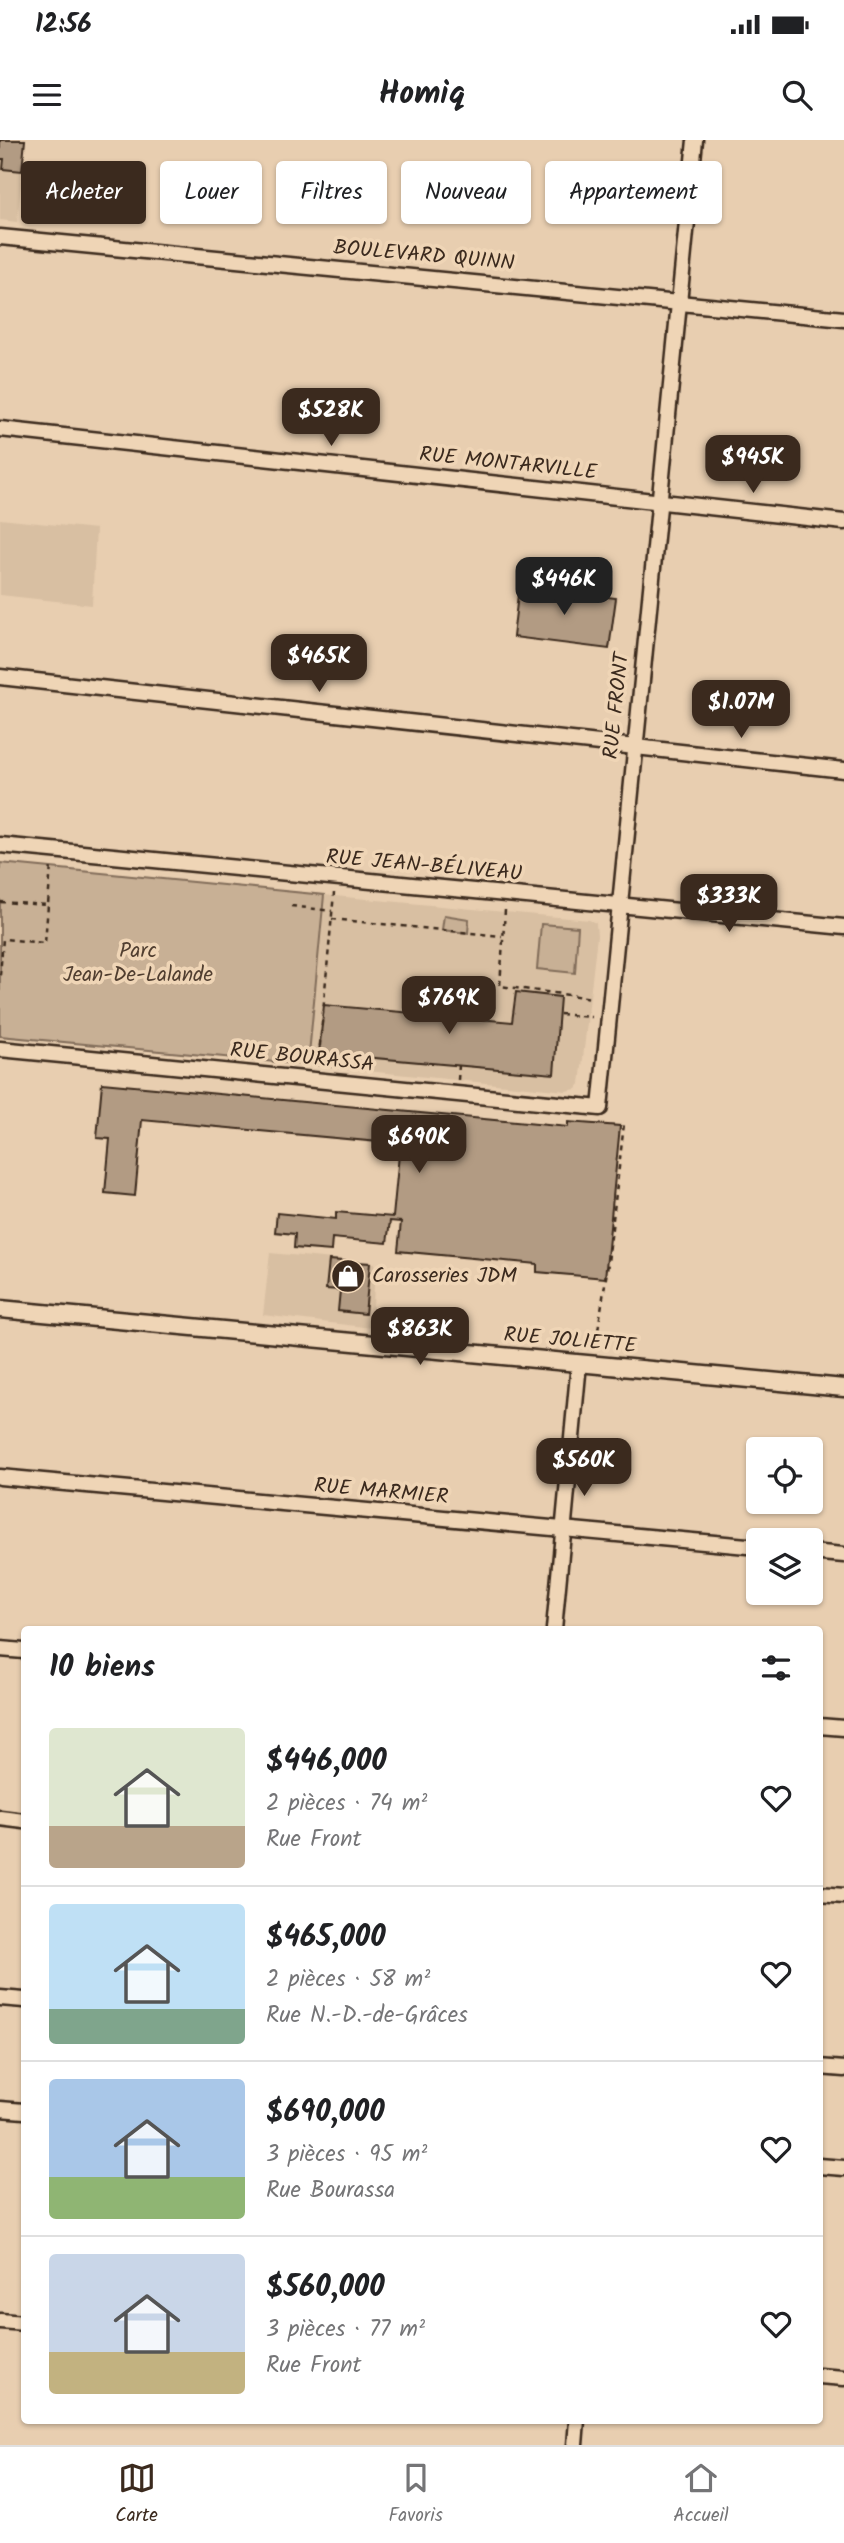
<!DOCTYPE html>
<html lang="fr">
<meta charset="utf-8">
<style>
:root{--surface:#fff;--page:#f6f6f6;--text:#202124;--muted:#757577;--line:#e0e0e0;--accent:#3b2a1e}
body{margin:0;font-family:Kalam,sans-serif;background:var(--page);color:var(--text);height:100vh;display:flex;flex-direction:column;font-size:26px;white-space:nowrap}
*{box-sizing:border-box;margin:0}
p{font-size:23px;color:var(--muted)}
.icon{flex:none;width:38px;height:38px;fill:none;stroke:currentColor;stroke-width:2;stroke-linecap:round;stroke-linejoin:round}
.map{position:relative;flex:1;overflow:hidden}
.details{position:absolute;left:21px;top:1486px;width:802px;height:798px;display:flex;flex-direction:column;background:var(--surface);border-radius:7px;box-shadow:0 2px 5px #0004}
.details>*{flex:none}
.guide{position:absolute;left:21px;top:21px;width:803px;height:63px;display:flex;gap:14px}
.controls{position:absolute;left:746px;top:1297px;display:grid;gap:14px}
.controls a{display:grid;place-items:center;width:77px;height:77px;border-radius:7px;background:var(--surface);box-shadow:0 2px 5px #0004;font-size:35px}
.price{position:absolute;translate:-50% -60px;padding:0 16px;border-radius:14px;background:var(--accent);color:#fff;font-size:23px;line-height:46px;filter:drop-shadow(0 2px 4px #0008)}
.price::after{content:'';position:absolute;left:50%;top:42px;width:21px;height:16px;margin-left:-10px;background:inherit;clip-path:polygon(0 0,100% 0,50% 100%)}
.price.current{background:#222;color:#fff}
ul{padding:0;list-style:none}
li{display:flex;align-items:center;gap:21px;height:175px;padding:0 28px}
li+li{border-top:2px solid var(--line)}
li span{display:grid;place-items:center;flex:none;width:196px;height:140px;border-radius:7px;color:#555}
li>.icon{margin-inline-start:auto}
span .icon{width:84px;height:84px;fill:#fffc;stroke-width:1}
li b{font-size:30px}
h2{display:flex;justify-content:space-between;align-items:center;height:84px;padding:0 28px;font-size:30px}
.tag{padding:0 24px;border-radius:7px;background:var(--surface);box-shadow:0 2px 5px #0004;font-size:24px;line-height:63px}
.tag.current{background:var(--accent);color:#fff}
.status{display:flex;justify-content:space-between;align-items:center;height:49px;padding:0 35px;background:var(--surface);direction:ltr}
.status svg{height:19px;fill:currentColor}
header{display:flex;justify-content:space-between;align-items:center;height:91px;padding:0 28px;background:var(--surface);font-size:32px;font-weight:700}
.tabs{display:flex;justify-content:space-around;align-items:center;height:98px;border-top:2px solid var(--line);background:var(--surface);font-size:19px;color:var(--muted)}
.tabs a{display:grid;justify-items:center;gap:4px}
.tabs .current{color:var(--accent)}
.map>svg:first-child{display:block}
.built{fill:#d8bfa2}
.green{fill:#c8b095;stroke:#826d5a;stroke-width:2}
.building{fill:#b29b83;stroke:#3b2a1e;stroke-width:2}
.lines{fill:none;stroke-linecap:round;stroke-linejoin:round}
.minor-casing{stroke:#3b2a1e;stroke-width:19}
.tertiary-casing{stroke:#3b2a1e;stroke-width:21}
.path{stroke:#3b2a1e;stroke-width:2.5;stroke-dasharray:5 5;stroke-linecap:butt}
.minor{stroke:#efd5b6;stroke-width:14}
.tertiary{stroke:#efd5b6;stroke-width:16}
.labels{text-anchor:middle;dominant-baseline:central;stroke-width:7;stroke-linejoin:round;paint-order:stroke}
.street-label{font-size:21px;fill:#3b2a1e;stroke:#efd5b6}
.park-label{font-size:21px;fill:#503e30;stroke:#efd5b6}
.poi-label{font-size:21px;fill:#3b2a1e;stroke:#efd5b6;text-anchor:start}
</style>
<div class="status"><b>12:56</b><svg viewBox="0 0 49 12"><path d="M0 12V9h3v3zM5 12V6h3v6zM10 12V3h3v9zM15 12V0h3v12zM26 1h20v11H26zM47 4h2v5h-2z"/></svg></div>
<header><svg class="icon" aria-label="menu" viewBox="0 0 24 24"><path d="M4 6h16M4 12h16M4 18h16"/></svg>Homiq<svg class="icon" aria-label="search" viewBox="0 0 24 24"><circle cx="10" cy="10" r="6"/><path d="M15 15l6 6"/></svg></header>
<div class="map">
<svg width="844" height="2305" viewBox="0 0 844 2305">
<rect width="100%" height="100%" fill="#e8ceb0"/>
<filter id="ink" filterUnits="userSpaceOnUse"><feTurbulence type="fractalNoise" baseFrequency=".0143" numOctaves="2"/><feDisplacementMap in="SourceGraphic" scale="14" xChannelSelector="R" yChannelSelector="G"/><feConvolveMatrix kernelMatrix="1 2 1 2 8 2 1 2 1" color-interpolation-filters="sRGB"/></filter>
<g filter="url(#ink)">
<g class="built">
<polygon points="0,0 26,0 17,82 0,80"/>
<polygon points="0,379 96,389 92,465 0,455"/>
<polygon points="324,755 589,780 596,783 597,796 580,944 576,949 566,951 308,925"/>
<polygon points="270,1113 375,1123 372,1188 263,1175"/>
</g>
<g class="green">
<polygon points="0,723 324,755 308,925 0,896"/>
<polygon points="444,775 469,779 468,793 442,790"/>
<polygon points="541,784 578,787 575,833 537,829"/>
</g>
<g class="building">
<polygon points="0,0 25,0 22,31 3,29 4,19 0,19"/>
<polygon points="519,446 616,458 609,509 513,497"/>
<polygon points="516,852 560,857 554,934 319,913 324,865 512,882"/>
<polygon points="102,943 568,987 568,982 620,986 605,1138 537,1132 537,1124 398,1111 401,1082 390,1081 387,1103 332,1098 331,1111 294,1108 295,1094 275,1092 277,1073 336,1079 336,1072 393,1077 400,1004 142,980 135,1056 105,1053 110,999 97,998"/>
<polygon points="329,1120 370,1123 365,1174 338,1171 340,1150 326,1149"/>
</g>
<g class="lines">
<g class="minor-casing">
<g id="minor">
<polyline points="0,97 844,179"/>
<polyline points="0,289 844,382"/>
<polyline points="0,537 844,630"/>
<polyline points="0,705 844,787"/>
<polyline points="0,909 600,968 695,0"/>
<polyline points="0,1337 758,1407"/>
<polyline points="810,1412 844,1415"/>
<polyline points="554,1489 579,1223"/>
<polyline points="0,1509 24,1511"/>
<polyline points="819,1586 844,1588"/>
<polyline points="0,1678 24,1681"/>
<polyline points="819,1754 844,1756"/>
<polyline points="0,1858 24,1860"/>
<polyline points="819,1927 844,1929"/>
<polyline points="0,1969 24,1971"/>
<polyline points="819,2026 844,2028"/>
<polyline points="0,2181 24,2183"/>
<polyline points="819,2236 844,2238"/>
<polyline points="575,2305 577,2280"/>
</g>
</g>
<g class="tertiary-casing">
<polyline id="tertiary" points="0,1169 844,1248"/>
</g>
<g class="path">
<polyline points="0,762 48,765 51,725"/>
<polyline points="291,766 332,771"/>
<polyline points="505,770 500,846 592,858"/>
<polyline points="332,779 502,796"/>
<polyline points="0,835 3,799 45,803 48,765"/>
<polyline points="560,874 591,877"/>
<polyline points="318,926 334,753"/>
<polyline points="333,928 334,914"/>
<polyline points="458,940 459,925"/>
<polyline points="592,1207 596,1203 607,1131 624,984"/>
</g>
<use href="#minor" class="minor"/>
<use href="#tertiary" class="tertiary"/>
</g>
</g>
<defs>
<g id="shop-disc" transform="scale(1.75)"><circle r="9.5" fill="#3b2a1e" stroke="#efd5b6"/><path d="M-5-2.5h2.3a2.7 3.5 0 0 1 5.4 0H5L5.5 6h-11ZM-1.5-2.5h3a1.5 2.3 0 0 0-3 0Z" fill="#fff"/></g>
</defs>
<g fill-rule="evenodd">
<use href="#shop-disc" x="348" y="1136"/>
</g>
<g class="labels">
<g class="street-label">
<text transform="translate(424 116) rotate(5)">BOULEVARD QUINN</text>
<text transform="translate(508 324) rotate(6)">RUE MONTARVILLE</text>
<text transform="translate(617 566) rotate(-84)">RUE FRONT</text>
<text transform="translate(424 726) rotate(5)">RUE JEAN-BÉLIVEAU</text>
<text transform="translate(302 918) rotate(6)">RUE BOURASSA</text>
<text transform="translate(570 1201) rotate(5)">RUE JOLIETTE</text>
<text transform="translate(381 1352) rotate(5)">RUE MARMIER</text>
</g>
<g class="park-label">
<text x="138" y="811">Parc<tspan x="138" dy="24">Jean-De-Lalande</tspan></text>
</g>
<g class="poi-label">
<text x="372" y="1136">Carosseries JDM</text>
</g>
</g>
</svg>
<div class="controls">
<a><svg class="icon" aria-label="locate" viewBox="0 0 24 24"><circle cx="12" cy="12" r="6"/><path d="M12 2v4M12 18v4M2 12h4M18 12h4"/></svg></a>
<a><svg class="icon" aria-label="layers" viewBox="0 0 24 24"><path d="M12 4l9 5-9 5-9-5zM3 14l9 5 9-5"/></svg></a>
</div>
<b class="price" style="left:331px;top:308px">$528K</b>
<b class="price" style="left:753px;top:355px">$945K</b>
<b class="price current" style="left:564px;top:477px">$446K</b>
<b class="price" style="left:319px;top:554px">$465K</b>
<b class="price" style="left:741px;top:600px">$1.07M</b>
<b class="price" style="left:729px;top:794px">$333K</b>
<b class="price" style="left:449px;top:896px">$769K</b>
<b class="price" style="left:419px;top:1035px">$690K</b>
<b class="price" style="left:420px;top:1227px">$863K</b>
<b class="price" style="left:584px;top:1358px">$560K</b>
<div class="guide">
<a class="tag current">Acheter</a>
<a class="tag">Louer</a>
<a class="tag">Filtres</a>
<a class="tag">Nouveau</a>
<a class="tag">Appartement</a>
</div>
<section class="details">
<h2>10 biens<svg class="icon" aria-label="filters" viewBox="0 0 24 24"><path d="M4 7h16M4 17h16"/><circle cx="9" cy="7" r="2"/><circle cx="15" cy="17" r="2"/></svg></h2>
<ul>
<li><span style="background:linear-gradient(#dfe7d0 70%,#b9a48a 0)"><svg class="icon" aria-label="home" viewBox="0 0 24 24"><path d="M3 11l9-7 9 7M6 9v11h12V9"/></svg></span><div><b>$446,000</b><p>2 pièces · 74 m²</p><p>Rue Front</p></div><svg class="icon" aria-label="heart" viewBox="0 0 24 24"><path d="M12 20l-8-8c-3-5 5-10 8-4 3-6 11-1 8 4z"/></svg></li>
<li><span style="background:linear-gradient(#bfe0f5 75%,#7fa58c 0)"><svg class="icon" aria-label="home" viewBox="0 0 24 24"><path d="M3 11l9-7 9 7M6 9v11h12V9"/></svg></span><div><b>$465,000</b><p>2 pièces · 58 m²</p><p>Rue N.-D.-de-Grâces</p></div><svg class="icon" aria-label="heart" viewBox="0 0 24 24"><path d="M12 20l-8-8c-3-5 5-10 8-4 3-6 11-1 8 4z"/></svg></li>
<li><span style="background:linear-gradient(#a9c7e8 70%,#8fb573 0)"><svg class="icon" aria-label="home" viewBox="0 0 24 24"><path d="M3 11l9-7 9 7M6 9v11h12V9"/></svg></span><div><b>$690,000</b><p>3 pièces · 95 m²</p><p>Rue Bourassa</p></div><svg class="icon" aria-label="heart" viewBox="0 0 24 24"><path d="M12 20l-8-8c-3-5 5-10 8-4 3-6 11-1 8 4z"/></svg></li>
<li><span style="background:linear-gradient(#c9d6e8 70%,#c2b280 0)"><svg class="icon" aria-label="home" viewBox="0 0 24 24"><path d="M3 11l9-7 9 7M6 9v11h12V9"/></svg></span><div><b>$560,000</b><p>3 pièces · 77 m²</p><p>Rue Front</p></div><svg class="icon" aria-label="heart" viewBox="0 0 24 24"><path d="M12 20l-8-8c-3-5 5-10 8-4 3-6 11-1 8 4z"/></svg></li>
</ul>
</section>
</div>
<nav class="tabs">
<a class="current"><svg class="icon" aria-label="map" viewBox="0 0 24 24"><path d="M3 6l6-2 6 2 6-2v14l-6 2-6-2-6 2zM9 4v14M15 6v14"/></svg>Carte</a>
<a><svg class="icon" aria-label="saved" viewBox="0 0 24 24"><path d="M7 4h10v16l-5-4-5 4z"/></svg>Favoris</a>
<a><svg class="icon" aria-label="home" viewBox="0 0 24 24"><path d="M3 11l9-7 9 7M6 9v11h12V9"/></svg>Accueil</a>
</nav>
